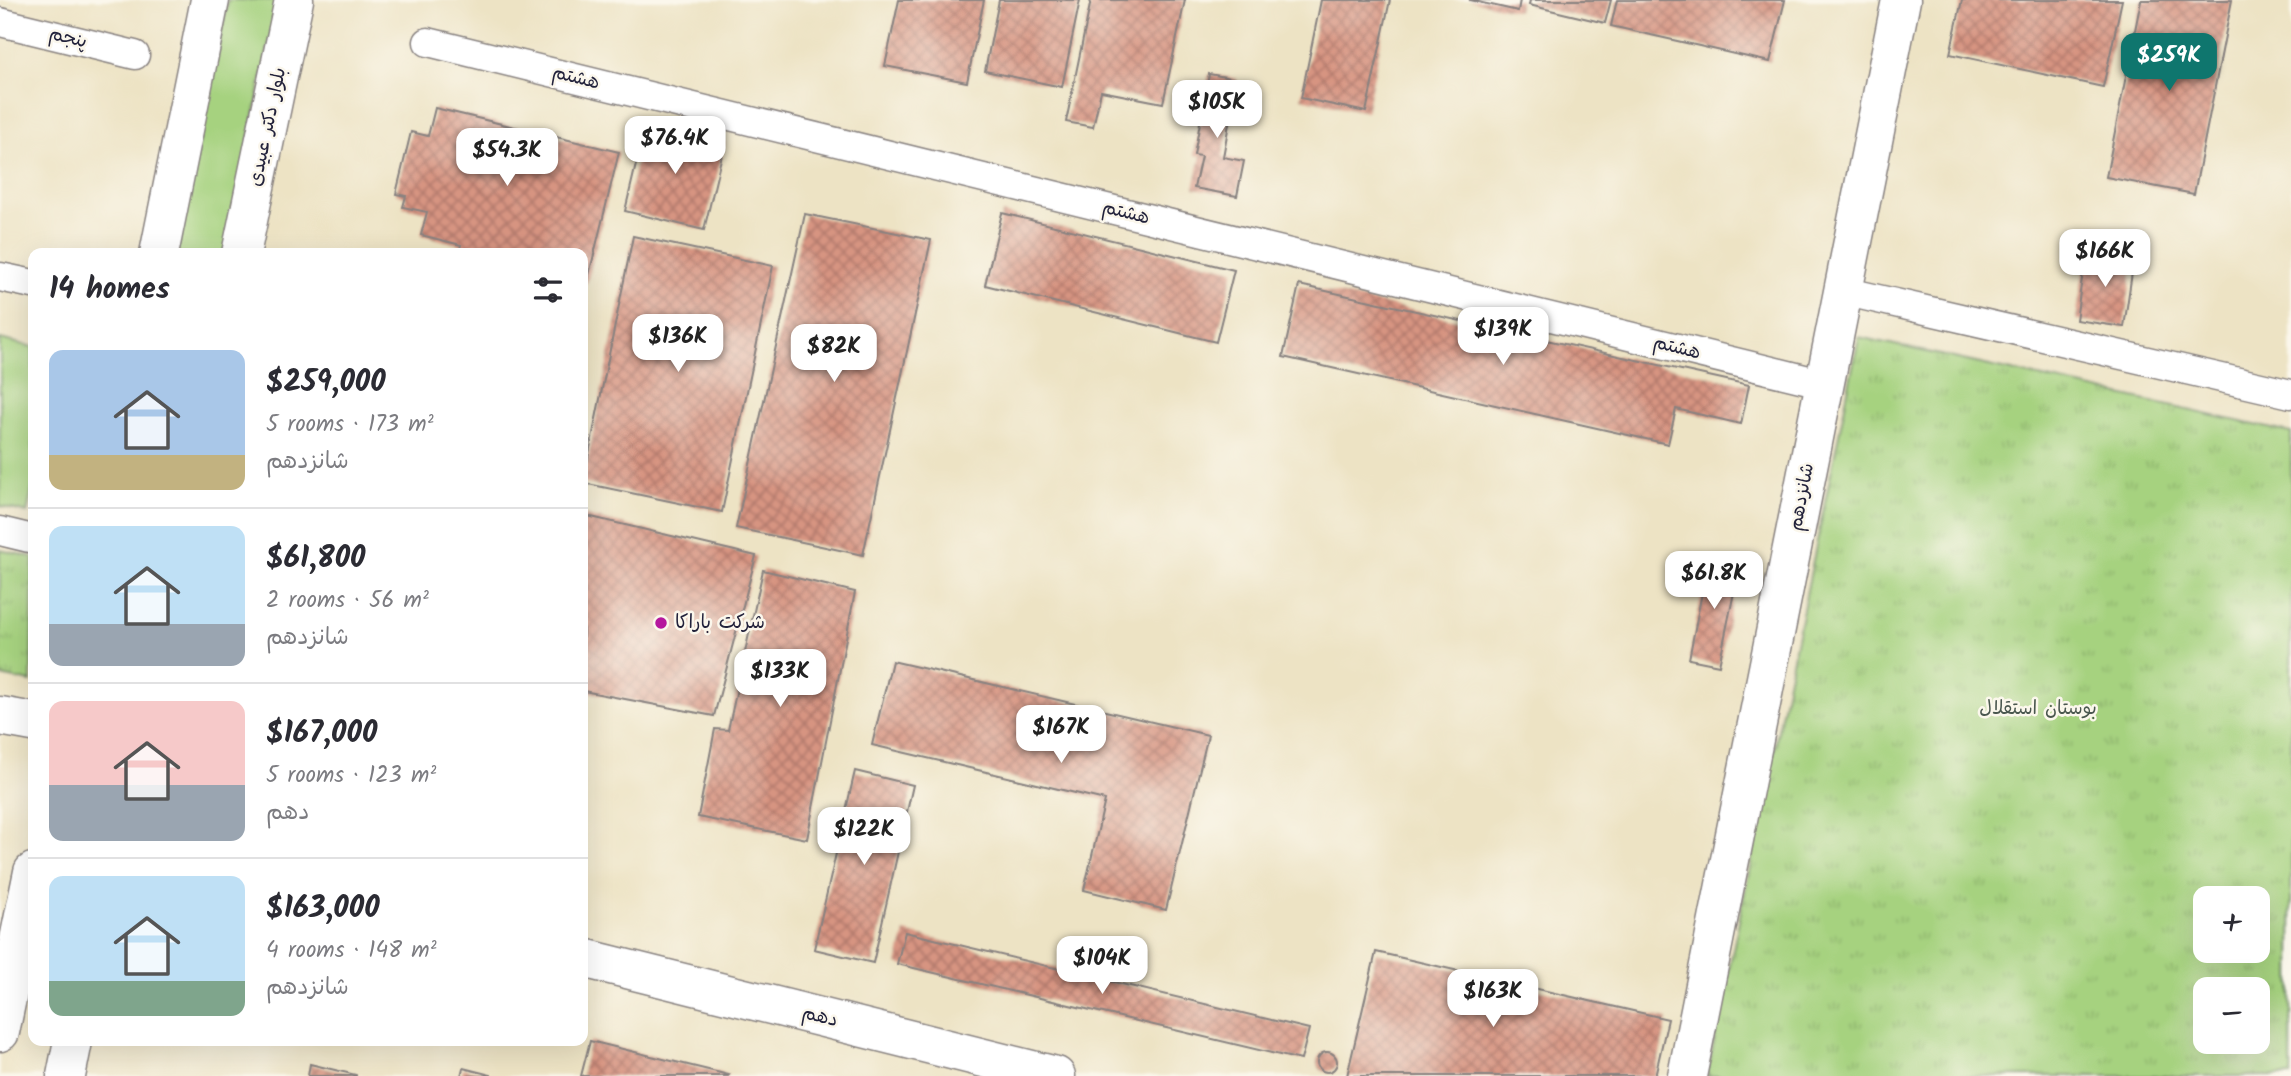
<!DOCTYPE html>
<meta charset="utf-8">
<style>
:root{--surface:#fff;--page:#f7f7f7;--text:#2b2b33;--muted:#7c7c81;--line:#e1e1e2;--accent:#0f766e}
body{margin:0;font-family:Kalam,"Playpen Sans Arabic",sans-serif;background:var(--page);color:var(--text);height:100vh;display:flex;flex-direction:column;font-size:26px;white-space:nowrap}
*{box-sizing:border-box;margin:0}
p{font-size:23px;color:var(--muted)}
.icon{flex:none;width:38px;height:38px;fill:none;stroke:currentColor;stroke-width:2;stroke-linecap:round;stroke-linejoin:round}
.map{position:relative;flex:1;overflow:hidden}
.details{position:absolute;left:28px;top:248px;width:560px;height:798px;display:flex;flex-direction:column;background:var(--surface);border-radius:14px;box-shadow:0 7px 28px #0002}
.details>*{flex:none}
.buttons{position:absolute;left:2193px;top:886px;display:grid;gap:14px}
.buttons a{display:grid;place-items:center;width:77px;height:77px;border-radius:14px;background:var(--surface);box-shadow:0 7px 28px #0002;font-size:35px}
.price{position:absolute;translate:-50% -60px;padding:0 16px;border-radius:14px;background:#fff;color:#222;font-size:23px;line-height:46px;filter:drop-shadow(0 2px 4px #0008)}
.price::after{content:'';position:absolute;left:50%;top:42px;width:21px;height:16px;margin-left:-10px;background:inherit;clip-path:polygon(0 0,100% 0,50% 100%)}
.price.current{background:var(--accent);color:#fff}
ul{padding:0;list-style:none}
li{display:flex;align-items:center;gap:21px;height:175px;padding:0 21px}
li+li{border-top:2px solid var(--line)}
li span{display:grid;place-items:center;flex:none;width:196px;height:140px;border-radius:14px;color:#555}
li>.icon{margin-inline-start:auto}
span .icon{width:84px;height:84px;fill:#fffc;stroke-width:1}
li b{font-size:30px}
h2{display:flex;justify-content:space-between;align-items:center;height:84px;padding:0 21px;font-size:30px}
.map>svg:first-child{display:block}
.grass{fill:#a6d27f;stroke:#647a5d;stroke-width:2}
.park{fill:url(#park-tufts);stroke:#647a5d;stroke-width:2;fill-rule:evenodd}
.building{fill:url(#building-cross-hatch)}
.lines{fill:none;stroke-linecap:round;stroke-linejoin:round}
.street-casing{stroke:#888280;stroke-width:31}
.secondary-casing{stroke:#888280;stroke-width:41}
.street{stroke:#fff;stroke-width:28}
.secondary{stroke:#fff;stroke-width:38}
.poi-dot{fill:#b5179e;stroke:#fbf7ec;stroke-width:2.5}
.labels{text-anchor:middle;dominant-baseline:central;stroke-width:5;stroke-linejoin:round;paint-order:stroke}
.street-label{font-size:19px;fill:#22223b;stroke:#fbf7ec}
.poi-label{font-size:19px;fill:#22223b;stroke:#fbf7ec;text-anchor:start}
.park-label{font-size:19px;fill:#4a574f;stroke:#fbf7ec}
</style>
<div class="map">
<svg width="2291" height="1076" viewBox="0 0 2291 1076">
<defs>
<pattern id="park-tufts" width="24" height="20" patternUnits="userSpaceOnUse" patternTransform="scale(1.75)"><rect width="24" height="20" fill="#a6d27f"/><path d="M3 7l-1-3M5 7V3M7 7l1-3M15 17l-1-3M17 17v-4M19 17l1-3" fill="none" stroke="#8fb46f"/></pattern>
<pattern id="building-cross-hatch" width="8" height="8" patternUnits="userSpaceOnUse" patternTransform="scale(1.75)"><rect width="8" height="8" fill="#d79481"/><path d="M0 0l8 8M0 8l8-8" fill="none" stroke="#ae786b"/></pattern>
</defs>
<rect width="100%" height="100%" fill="#fbf7ec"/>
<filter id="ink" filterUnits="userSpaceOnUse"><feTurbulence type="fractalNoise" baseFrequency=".0143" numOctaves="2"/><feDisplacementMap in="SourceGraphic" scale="14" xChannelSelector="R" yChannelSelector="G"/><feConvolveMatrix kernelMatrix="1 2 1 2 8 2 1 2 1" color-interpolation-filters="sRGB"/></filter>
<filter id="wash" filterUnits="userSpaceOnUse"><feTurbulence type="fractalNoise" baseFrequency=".00686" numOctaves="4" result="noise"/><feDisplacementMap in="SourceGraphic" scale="28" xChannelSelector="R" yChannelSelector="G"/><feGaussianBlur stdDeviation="1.57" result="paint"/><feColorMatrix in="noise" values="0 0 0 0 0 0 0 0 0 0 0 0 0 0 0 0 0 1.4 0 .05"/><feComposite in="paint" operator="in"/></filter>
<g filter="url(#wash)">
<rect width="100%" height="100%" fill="#ede3c4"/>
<g class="grass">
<polygon points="228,0 278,0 226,254 176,254"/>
<polygon points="0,339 33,347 33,486 27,513 0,506"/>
</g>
<g class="park">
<path d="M1859 337 2291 433V1076H1707ZM2205 898H2258V950H2205ZM2205 989H2258V1041H2205Z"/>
<polygon points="0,550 33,557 31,682 0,676"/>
</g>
<g id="blocks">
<g class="building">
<polygon points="899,0 984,0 967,82 885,66"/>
<polygon points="999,0 1080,0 1062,87 985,71"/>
<polygon points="1091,0 1185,0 1163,103 1101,91 1093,127 1066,122"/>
<polygon points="1321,0 1390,0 1366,112 1301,98"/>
<polygon points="1469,0 1520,0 1518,11"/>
<polygon points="1530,0 1611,0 1605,23 1529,5"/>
<polygon points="1617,0 1785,0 1770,62 1611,26"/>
<polygon points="1962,0 2122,0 2103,87 1950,54"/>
<polygon points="2141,0 2232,0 2194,194 2106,177"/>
<polygon points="1209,74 1237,79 1223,157 1244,161 1237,196 1194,188 1201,156 1194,155"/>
<polygon points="435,108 619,152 587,283 583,282 583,254 464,254 459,253 461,245 421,235 427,212 403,207 406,196 396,194 411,132 428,136"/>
<polygon points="646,122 725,142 704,230 625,211"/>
<polygon points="1002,213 1234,270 1216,342 985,285"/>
<polygon points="805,214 931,240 863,555 736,528"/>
<polygon points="633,236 773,266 722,512 583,483"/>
<polygon points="2086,251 2134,259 2124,327 2076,320"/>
<polygon points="1299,285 1749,385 1741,424 1676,409 1668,444 1283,357"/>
<polygon points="583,515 756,556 714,716 583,691"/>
<polygon points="1709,557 1740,563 1719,665 1689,659"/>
<polygon points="763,570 855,592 807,839 698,817 715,729 728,730"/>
<polygon points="892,661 1208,735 1166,910 1084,890 1105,800 872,745"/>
<polygon points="855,771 913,785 873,963 814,949"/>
<polygon points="905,932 1309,1029 1301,1060 897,964"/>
<polygon points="1376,952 1668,1019 1655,1076 1347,1076"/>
<polygon points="590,1041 729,1075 728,1076 581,1076"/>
<circle cx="1327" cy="1062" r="10"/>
<polygon points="310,1064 356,1075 356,1076 308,1076"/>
<polygon points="463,1068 491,1075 491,1076 461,1076"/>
</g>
</g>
</g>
<g filter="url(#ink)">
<use href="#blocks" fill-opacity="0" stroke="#888280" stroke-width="2"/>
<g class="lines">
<g class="street-casing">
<g id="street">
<polyline points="0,22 135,55"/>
<polyline points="428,42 1825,384"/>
<polyline points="0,277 33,284"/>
<polyline points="1843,291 2291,394"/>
<polyline points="0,531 33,539"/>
</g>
</g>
<g class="secondary-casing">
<g id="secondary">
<polyline points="159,254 210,0"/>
<polyline points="241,254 294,0"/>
<polyline points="0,716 33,722"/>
<polyline points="583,958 1056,1076"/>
<polyline points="0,1032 33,872"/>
<polyline points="66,1076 73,1041"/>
<polyline points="1687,1076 1901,0"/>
</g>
</g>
<use href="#street" class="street"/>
<use href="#secondary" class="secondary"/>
</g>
</g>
<circle class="poi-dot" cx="661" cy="623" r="7"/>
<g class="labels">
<g class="street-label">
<text transform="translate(68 38) rotate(14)">پنجم</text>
<text transform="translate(576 78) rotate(14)">هشتم</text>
<text transform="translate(268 127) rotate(-78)">بلوار دکتر عبیدی</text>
<text transform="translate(1126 213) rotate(14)">هشتم</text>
<text transform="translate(1677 348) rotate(14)">هشتم</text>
<text transform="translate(1802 497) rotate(-79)">شانزدهم</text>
<text transform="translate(820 1017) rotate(14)">دهم</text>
</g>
<g class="poi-label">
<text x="675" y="623">شرکت باراکا</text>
</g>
<g class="park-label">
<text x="2038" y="709">بوستان استقلال</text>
</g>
</g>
</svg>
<div class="buttons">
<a>+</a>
<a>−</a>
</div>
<b class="price current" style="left:2169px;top:93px">$259K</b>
<b class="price" style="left:1217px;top:140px">$105K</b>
<b class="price" style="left:675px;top:176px">$76.4K</b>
<b class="price" style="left:507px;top:188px">$54.3K</b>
<b class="price" style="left:2105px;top:289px">$166K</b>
<b class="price" style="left:1503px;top:367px">$139K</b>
<b class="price" style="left:678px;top:374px">$136K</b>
<b class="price" style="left:834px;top:384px">$82K</b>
<b class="price" style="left:1714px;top:611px">$61.8K</b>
<b class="price" style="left:780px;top:709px">$133K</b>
<b class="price" style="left:1061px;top:765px">$167K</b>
<b class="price" style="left:864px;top:867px">$122K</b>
<b class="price" style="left:1102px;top:996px">$104K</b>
<b class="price" style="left:1493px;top:1029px">$163K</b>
<section class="details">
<h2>14 homes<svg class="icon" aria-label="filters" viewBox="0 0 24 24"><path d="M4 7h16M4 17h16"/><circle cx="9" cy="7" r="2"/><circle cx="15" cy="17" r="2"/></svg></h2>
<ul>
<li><span style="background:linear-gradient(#a9c7e8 75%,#c2b280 0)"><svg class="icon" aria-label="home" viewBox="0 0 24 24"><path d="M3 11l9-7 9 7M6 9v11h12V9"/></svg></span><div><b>$259,000</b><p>5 rooms · 173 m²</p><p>شانزدهم</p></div></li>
<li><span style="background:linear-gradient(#bfe0f5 70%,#9aa5b1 0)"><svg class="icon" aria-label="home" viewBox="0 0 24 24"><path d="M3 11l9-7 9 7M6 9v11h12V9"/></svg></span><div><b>$61,800</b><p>2 rooms · 56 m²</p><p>شانزدهم</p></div></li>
<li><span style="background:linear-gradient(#f6c9c9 60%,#9aa5b1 0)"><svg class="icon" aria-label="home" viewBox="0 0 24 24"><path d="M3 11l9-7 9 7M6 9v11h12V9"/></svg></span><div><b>$167,000</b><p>5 rooms · 123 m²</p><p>دهم</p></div></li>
<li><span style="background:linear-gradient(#bfe0f5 75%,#7fa58c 0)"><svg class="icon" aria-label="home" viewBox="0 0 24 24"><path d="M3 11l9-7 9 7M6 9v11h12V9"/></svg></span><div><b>$163,000</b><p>4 rooms · 148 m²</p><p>شانزدهم</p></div></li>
</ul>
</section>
</div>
